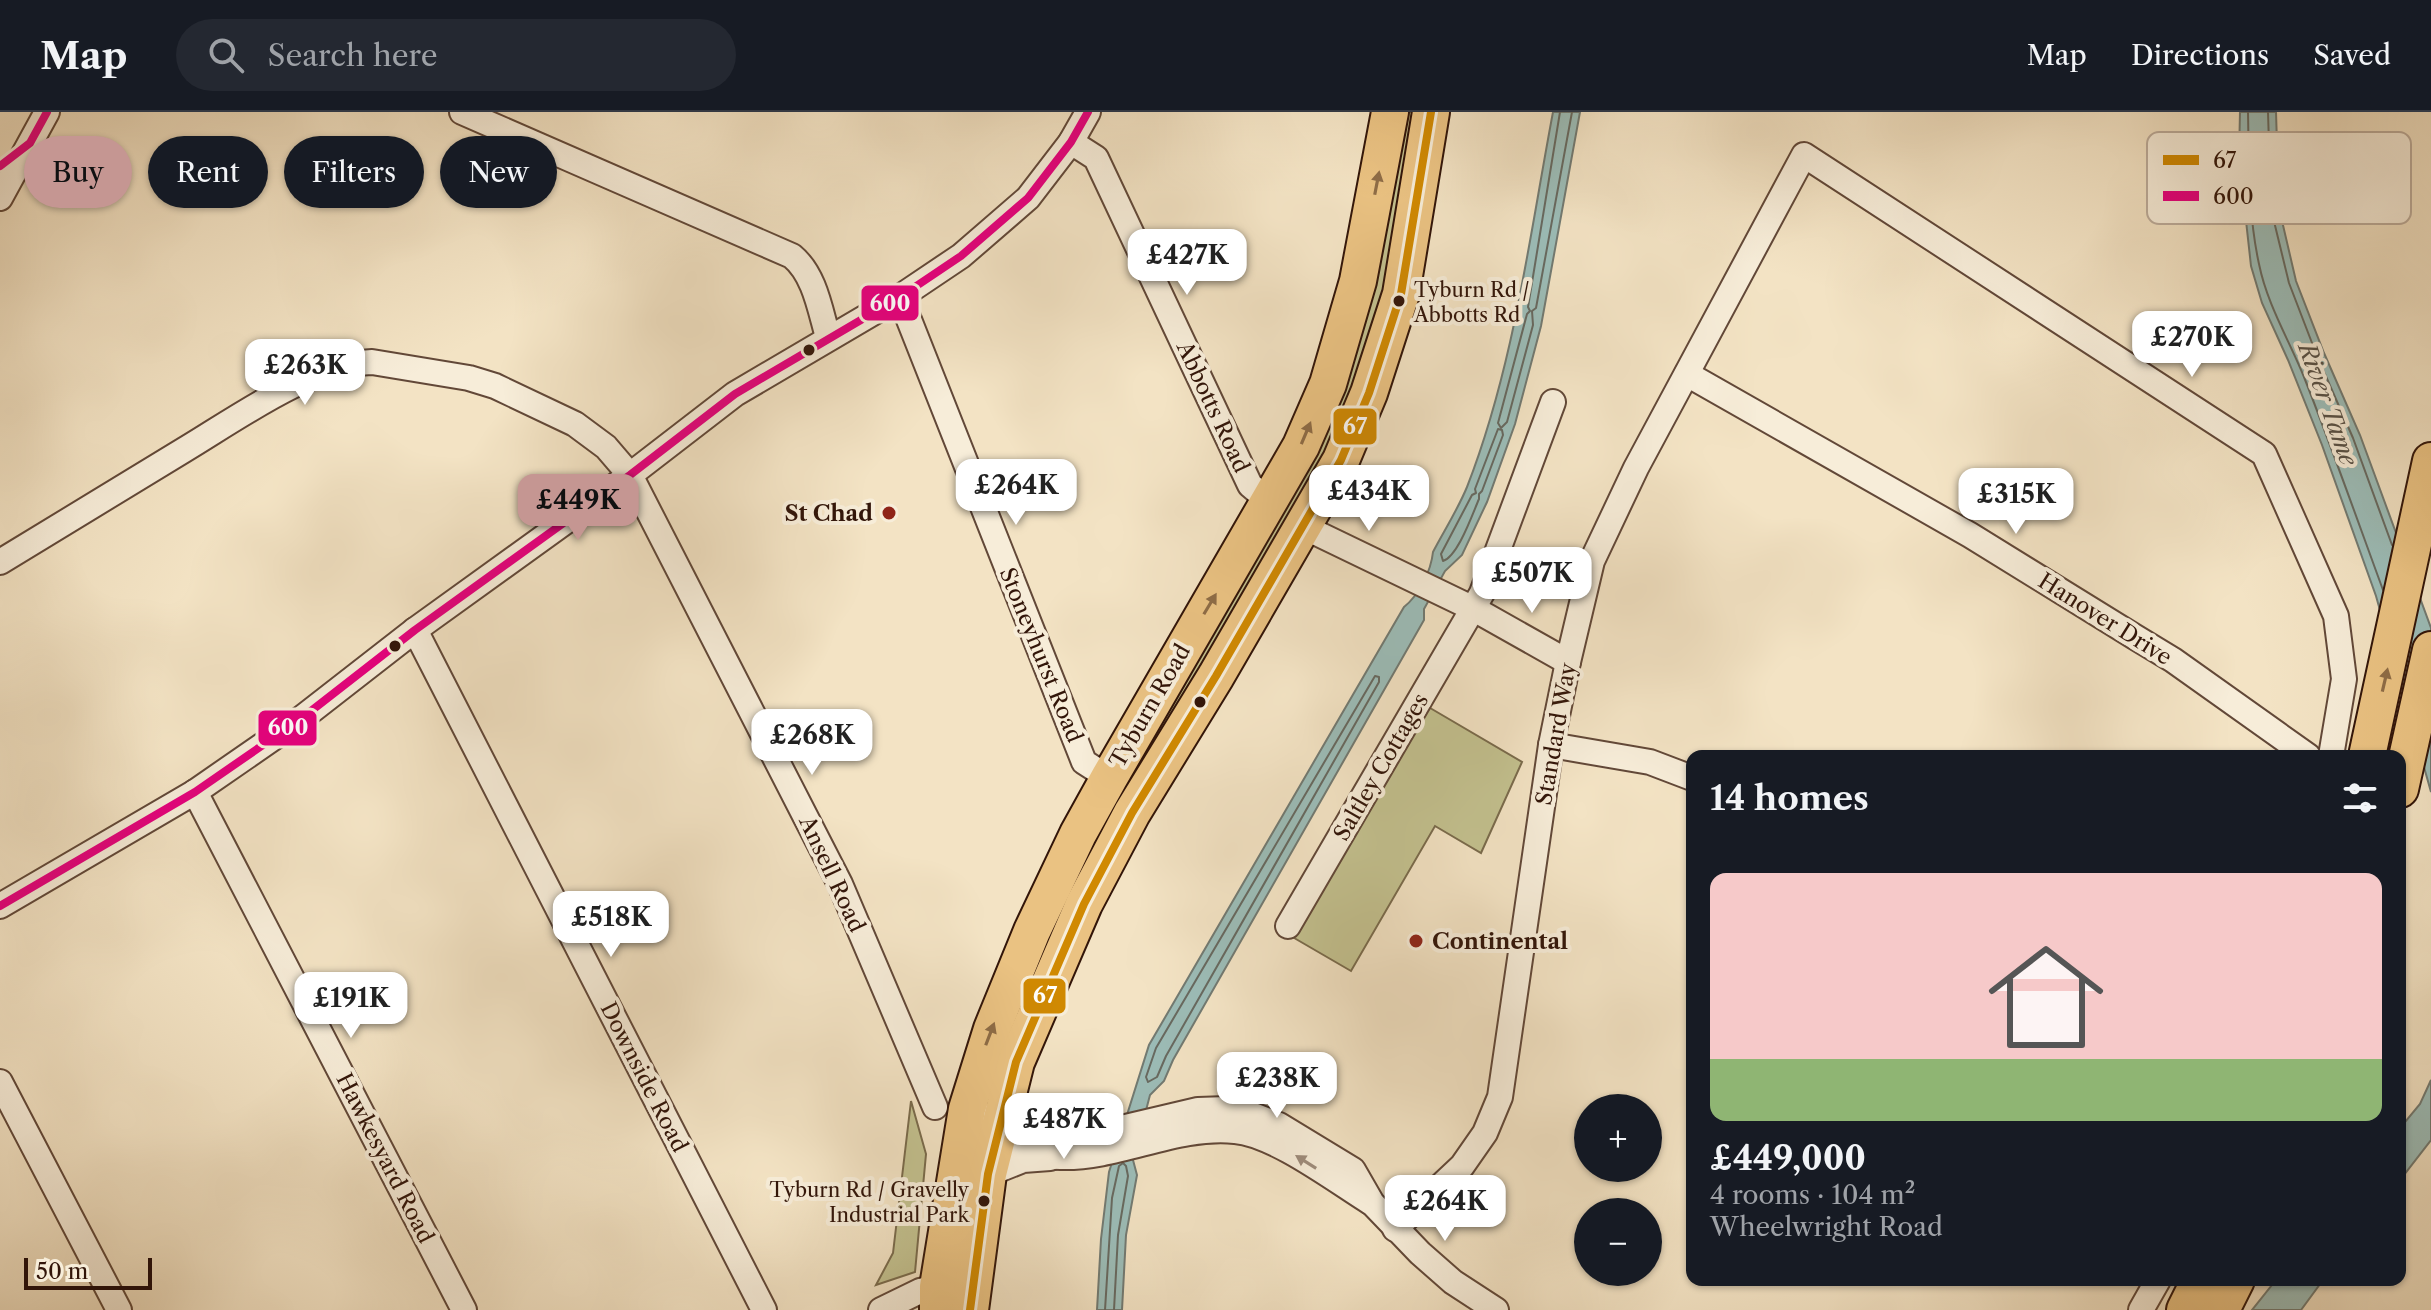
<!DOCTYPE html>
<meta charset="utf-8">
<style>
:root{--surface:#171b24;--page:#242831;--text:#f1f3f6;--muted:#9ea1a6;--line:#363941;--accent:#c59692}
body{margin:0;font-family:"Libre Caslon Text",serif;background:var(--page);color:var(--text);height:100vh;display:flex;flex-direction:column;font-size:30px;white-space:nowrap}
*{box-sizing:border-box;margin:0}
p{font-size:26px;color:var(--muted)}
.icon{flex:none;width:44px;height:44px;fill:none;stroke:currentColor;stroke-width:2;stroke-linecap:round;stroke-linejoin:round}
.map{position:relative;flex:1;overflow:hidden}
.details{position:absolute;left:1686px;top:638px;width:720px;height:536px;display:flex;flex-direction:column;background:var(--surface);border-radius:16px;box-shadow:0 2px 6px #0004}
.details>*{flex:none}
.hud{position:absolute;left:24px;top:24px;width:760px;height:72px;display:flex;gap:16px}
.fabs{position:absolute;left:1574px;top:982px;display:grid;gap:16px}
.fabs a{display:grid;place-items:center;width:88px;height:88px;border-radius:50%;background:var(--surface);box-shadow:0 2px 6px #0004;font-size:40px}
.scale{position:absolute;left:24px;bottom:20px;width:128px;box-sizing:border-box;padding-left:8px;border:4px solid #321509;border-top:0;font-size:22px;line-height:28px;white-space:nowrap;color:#321509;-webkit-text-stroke:6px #f7edd9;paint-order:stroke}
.price{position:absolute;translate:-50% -68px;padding:0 18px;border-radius:16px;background:#fff;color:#222;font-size:26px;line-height:52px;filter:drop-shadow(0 2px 4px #0008)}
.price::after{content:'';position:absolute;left:50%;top:48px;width:24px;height:18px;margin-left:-12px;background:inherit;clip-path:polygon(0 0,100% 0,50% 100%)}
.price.selected{background:var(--accent);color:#111}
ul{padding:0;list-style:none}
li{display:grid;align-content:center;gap:16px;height:424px;padding:0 24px}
li span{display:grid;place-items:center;height:248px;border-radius:16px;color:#555}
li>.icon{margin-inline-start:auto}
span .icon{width:144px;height:144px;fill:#fffc;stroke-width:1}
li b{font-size:34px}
h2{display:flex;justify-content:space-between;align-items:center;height:96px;padding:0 24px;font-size:34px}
.tag{padding:0 28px;border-radius:36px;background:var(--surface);box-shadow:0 2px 6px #0004;font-size:28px;line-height:72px}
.tag.selected{background:var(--accent);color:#111}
header{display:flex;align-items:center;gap:48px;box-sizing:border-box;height:112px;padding:0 40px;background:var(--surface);border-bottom:2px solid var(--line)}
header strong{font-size:38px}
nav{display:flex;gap:44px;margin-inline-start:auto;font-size:28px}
.search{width:560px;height:72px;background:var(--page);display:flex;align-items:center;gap:20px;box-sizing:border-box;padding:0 28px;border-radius:44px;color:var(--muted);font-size:30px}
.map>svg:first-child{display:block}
.green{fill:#c3c18f;stroke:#7a6b4c;stroke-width:2}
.water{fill:#9cbdb8;stroke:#727a72;stroke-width:2}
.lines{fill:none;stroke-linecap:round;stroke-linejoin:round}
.shore{stroke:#676960;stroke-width:2}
.minor-casing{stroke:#624838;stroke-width:28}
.highway-casing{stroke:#321509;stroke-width:40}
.minor{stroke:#f7edd9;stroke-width:24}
.highway{stroke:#eac282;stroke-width:36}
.bus-1-casing{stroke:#f7edd9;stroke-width:14}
.bus-2-casing{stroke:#f7edd9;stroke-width:14}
.bus-1{stroke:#d08902;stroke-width:8}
.bus-2{stroke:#e5007d;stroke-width:8}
.oneway{fill:#8e6c46}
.oneway2{fill:#9e8c7b}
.bus-dot{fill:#321509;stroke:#f7edd9;stroke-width:3}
.poi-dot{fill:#8f2418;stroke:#f7edd9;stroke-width:3}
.labels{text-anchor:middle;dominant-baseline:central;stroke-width:8;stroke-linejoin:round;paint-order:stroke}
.bus-label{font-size:20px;fill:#321509;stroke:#f7edd9;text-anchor:start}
.street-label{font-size:22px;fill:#321509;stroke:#f7edd9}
.poi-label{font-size:22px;font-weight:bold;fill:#321509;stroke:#f7edd9;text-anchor:end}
.water-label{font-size:24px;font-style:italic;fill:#575046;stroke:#f7edd9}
.key{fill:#f7edd9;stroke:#bcac9b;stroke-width:2}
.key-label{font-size:22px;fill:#321509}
.line-badge{stroke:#f7edd9;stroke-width:3}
.badge-label{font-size:22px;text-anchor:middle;font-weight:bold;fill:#fff}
</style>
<header>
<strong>Map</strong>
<div class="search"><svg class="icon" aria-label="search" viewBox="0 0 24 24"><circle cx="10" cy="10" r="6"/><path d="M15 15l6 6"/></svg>Search here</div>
<nav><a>Map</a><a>Directions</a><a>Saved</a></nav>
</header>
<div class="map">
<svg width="2431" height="1198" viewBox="0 0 2431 1198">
<rect width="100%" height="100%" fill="#f3e3c4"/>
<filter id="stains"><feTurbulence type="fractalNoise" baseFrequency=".0025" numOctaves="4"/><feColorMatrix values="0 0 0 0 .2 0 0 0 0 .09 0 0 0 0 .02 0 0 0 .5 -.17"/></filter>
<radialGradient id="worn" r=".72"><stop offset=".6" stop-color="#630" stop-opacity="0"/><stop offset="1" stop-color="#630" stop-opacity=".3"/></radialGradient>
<g class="green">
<polygon points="1402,0 1423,0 1388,183 1349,310 1059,808 1037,853 1062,773 1277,404"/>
<polygon points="1425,593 1522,650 1481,741 1435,714 1351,859 1289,823"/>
<polygon points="911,989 926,1042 915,1160 876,1173 893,1141"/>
</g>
<g class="water">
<path d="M1553 0H1580L1541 214 1515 312 1487 390 1462 443 1445 459 1424 497V508L1173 948 1164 969 1150 983 1133 1048 1137 1063 1126 1123 1122 1198H1097L1101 1127 1109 1060 1149 933 1404 495C1419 483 1431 459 1433 440 1444 419 1458 397 1467 375 1514 254 1529 127 1553 0Z"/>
<polygon points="2240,0 2276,0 2279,96 2296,169 2324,241 2360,323 2431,516 2431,680 2376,484 2322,333 2288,248 2262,191 2251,154 2239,45"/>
<polygon points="2431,968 2431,1028 2400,1068 2400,1016 2420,992"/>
<polygon points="2276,1168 2323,1168 2301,1198 2252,1198"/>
</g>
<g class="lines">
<g class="shore">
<polyline points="1560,0 1528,195 1530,199 1527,202 1498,311 1501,316 1507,310 1533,213 1532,199 1536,196 1572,0"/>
<path d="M2248 0C2249 50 2248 102 2259 152 2267 192 2289 228 2304 265 2332 336 2357 407 2383 478"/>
<polyline points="2268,0 2271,97 2289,171 2317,244 2353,326 2392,433"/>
<path d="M1498 317 1502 318 1503 323 1482 379 1479 382V387C1472 403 1458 444 1443 449L1441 442 1472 383 1476 381 1475 377Z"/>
<polygon points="1375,564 1379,565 1379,570 1166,944 1157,965 1148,970 1146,965 1156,936"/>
<polyline points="1105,1198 1112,1086 1119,1054 1123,1051 1126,1054 1128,1064 1118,1123 1114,1198"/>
</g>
<g class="minor-casing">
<g id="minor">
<path d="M462 0 792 144C815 163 820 198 828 225"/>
<polyline points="1071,30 1096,46 1250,373 1269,389"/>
<polyline points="0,86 47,0"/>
<polyline points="900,185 1084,650 1109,666"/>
<polyline points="1687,262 1970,423 2135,525 2173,548 2308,644"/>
<polyline points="1304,415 1474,497 1568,550"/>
<path d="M0 450C61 413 123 375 184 338 236 307 311 252 372 250L469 266 495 274 575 312 606 335 630 363 840 772 935 995"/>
<polyline points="415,518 764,1198"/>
<polyline points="1551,633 1650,650 1692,666"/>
<polyline points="195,680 464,1198"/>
<polyline points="0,794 195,680 302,606 415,518 630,363 735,282 900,185 961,144 1028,86 1071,30 1088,0"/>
<polyline points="1288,814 1482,481 1553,290"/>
<polyline points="0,970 119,1198"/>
<polyline points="988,1004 1065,1025 1092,1023 1198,998 1227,997 1253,1003 1279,1013 1353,1058 1372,1091 1420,1141 1453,1170 1496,1198"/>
<path d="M983 1023C1005 1029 1037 1045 1060 1045 1119 1047 1175 1013 1235 1019 1274 1022 1336 1069 1370 1090"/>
<polyline points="988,1062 1023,1048 1050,1046"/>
<polyline points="1395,1117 1462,1054 1485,1021 1500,985 1551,633 1568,550 1592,449 1636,356 1804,43 2264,342 2336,504 2344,567 2331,644"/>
<polyline points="881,1198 920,1179 938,1175"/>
<polyline points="2141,1198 2158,1168"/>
</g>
</g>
<g class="highway-casing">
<g id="highway">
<polyline points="2367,644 2431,349"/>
<polyline points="2400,677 2431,538"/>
<polyline points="938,1198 938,1175 967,997 992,917 1032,819 1078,722 1109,666 1301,334 1328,272 1358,169 1390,0"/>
<polyline points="970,1198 988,1062 1016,950 1084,792 1132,701 1216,564 1341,348 1369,281 1401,182 1431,0"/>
<polyline points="2185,1198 2200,1168"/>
<polyline points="2221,1198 2236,1168"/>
</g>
</g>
<use href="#minor" class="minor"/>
<use href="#highway" class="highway"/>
<g class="bus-1-casing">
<polyline id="bus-1" points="970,1198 988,1062 1016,950 1084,792 1132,701 1216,564 1341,348 1369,281 1401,182 1431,0"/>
</g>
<g class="bus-2-casing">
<g id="bus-2">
<polyline points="0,54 30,31 47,0"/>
<polyline points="0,794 195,680 302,606 415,518 630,363 735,282 900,185 961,144 1028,86 1071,30 1088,0"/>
</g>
</g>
<use href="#bus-1" class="bus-1"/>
<use href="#bus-2" class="bus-2"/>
</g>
<defs><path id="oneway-solid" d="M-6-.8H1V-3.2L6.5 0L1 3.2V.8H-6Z" transform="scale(2)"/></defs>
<g class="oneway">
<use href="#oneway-solid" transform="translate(1377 71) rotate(-79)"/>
<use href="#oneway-solid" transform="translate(1306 321) rotate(-67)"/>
<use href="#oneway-solid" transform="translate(1210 492) rotate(-59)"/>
<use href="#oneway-solid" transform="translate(2385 568) rotate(-77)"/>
<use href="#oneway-solid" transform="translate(990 922) rotate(-69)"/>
</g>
<use class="oneway2" href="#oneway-solid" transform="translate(1306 1050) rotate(-148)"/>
<g class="bus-dot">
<circle cx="1399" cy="189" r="7"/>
<circle cx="809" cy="238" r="7"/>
<circle cx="395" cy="534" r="7"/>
<circle cx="1200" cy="590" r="7"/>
<circle cx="984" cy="1089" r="7"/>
</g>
<g class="poi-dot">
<circle cx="889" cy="401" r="8"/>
<circle cx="1416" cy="829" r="8"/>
</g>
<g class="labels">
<g class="bus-label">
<text x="1414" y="178">Tyburn Rd /<tspan x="1414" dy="25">Abbotts Rd</tspan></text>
<text x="969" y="1078" text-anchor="end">Tyburn Rd / Gravelly<tspan x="969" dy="25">Industrial Park</tspan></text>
</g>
<g class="street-label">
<text transform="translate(1213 295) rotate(65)">Abbotts Road</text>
<text transform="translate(2105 507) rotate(32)">Hanover Drive</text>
<text transform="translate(1041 543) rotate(68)">Stoneyhurst Road</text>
<text transform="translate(1150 594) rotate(-60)">Tyburn Road</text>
<text transform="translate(1556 622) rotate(-80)">Standard Way</text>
<text transform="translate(1381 655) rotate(-60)">Saltley Cottages</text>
<text transform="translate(832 762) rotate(65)">Ansell Road</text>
<text transform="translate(644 965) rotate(63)">Downside Road</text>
<text transform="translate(385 1046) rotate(63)">Hawkesyard Road</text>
</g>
<g class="poi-label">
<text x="873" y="401">St Chad</text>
<text x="1432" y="829" text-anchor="start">Continental</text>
</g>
<g class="water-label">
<text transform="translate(2328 292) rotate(70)">River Tame</text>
</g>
</g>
<rect x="2147" y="20" width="264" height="92" rx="12" class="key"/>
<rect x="2163" y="43" width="36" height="10" fill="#d08902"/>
<rect x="2163" y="79" width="36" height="10" fill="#e5007d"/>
<g class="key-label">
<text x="2213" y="56">67</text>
<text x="2213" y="92">600</text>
</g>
<g class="line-badge">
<rect x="860" y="172" width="60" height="38" rx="8" fill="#e5007d"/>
<rect x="1332" y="295" width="46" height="39" rx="8" fill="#d08902"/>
<rect x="257" y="597" width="61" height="38" rx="8" fill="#e5007d"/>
<rect x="1022" y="865" width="45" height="38" rx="8" fill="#d08902"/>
</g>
<g class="badge-label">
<text x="890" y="199">600</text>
<text x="1355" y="322">67</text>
<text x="288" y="623">600</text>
<text x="1045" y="891">67</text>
</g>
<rect width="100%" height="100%" filter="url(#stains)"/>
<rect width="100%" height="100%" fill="url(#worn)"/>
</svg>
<div class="fabs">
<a>+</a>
<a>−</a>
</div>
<div class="scale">50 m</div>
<b class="price" style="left:1187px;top:185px">£427K</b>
<b class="price" style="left:2192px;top:267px">£270K</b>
<b class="price" style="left:305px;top:295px">£263K</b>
<b class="price" style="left:1016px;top:415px">£264K</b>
<b class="price" style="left:1369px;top:421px">£434K</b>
<b class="price" style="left:2016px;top:424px">£315K</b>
<b class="price selected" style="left:578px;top:430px">£449K</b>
<b class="price" style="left:1532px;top:503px">£507K</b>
<b class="price" style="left:812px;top:665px">£268K</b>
<b class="price" style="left:611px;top:847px">£518K</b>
<b class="price" style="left:351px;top:928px">£191K</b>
<b class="price" style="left:1277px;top:1008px">£238K</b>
<b class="price" style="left:1064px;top:1049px">£487K</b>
<b class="price" style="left:1445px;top:1131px">£264K</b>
<div class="hud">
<a class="tag selected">Buy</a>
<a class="tag">Rent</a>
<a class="tag">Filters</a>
<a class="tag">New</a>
</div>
<section class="details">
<h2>14 homes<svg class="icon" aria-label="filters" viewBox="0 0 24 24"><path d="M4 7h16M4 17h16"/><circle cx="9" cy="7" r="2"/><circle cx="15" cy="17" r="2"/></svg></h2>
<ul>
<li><span style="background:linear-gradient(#f6c9c9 75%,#8fb573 0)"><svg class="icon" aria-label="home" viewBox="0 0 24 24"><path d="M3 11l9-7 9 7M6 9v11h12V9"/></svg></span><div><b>£449,000</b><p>4 rooms · 104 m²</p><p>Wheelwright Road</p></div></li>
</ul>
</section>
</div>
